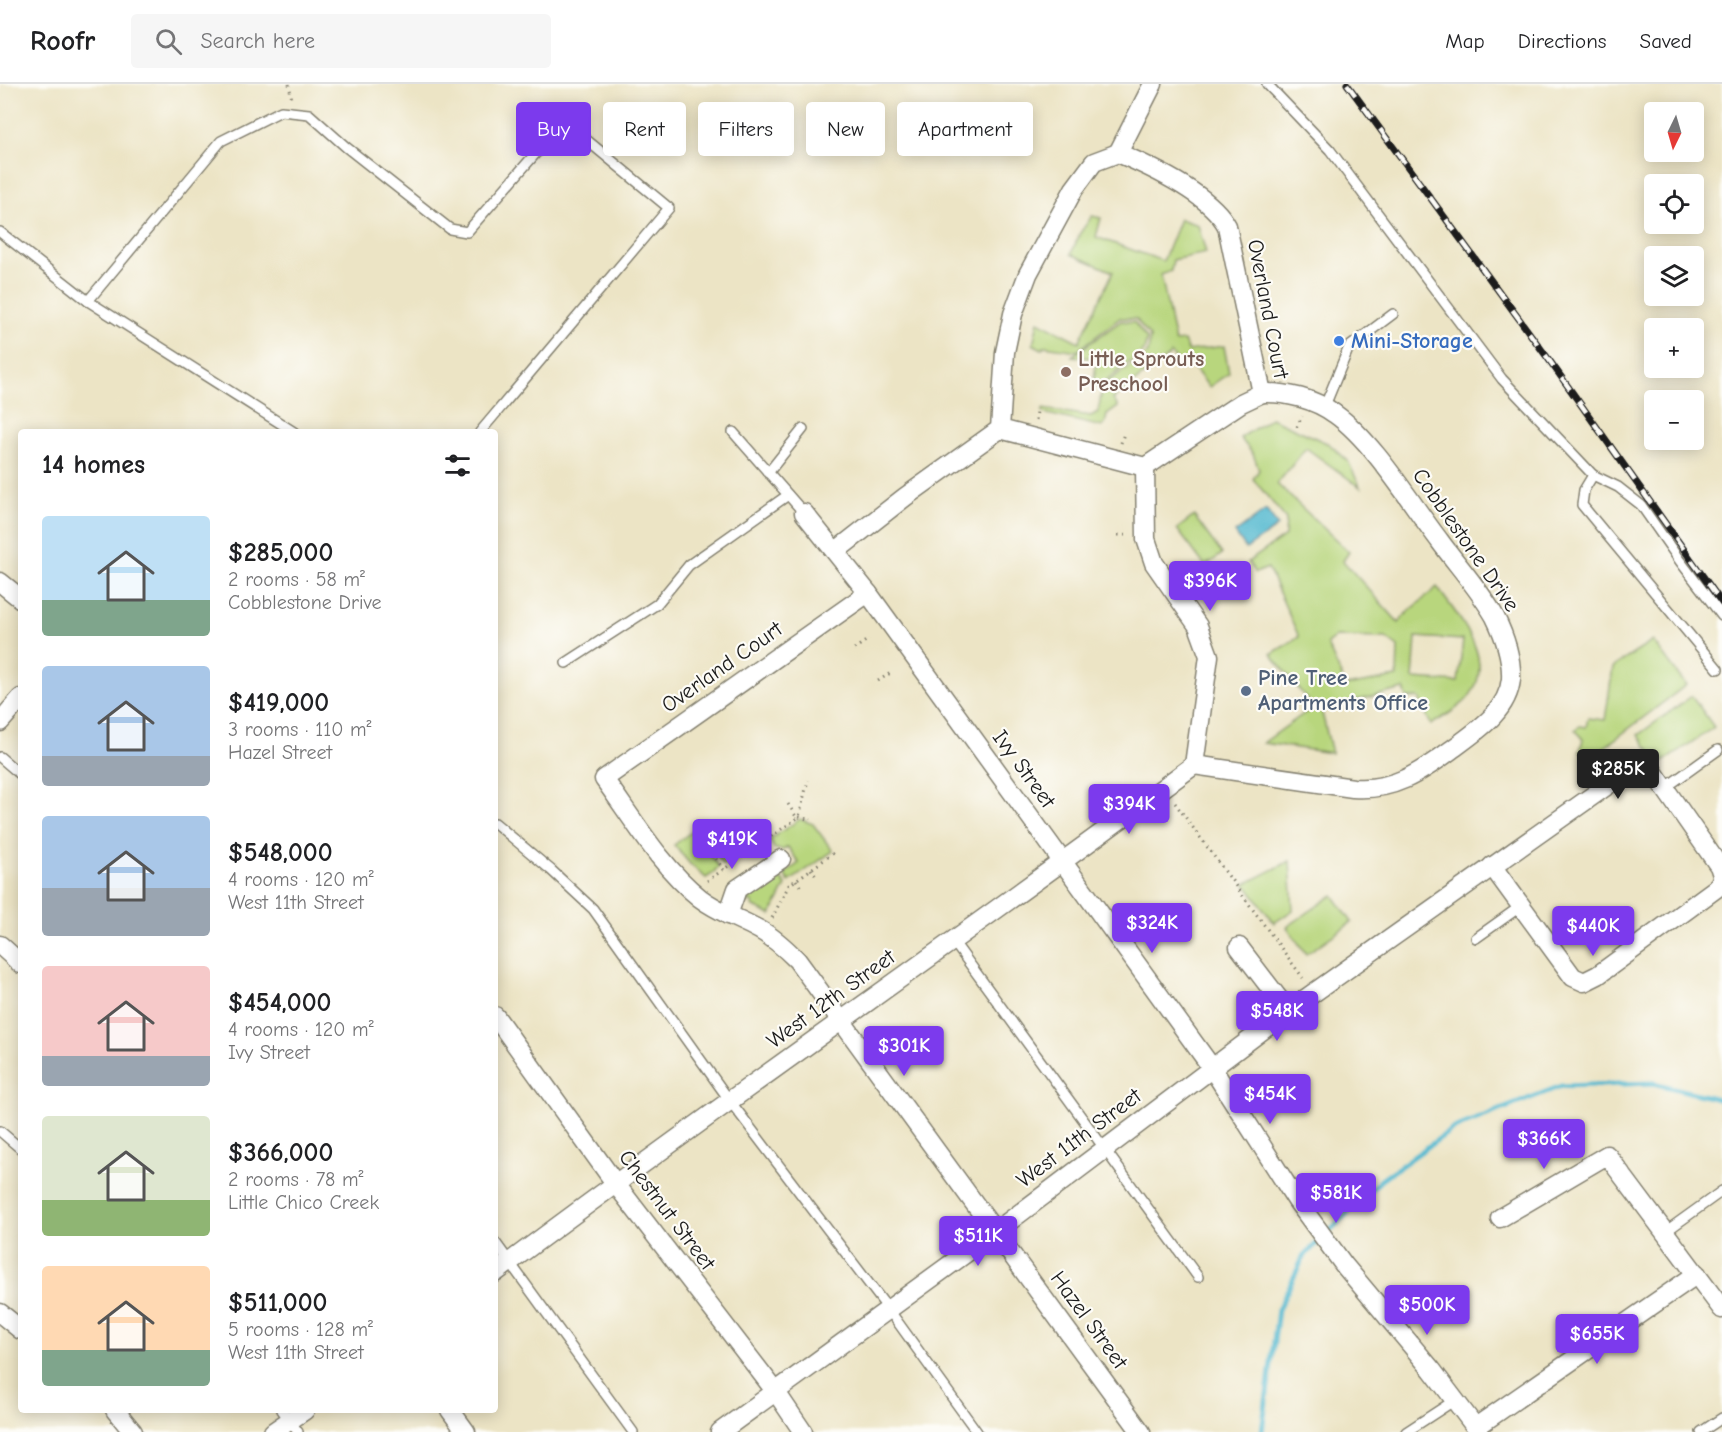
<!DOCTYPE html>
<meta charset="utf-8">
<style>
:root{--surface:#fff;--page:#f6f6f6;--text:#202124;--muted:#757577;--line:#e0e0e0;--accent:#7c3aed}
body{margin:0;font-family:"Comic Neue",sans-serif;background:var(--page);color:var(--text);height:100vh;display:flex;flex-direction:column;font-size:22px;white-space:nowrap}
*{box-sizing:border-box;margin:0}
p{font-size:20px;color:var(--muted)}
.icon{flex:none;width:33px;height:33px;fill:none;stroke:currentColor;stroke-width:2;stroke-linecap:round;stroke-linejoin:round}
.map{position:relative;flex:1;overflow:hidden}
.side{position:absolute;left:18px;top:345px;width:480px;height:984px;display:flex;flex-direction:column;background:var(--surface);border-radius:6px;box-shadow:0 3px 15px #0003}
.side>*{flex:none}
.guide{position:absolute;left:516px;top:18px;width:570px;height:54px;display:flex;gap:12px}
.needle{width:39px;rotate:185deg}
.buttons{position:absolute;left:1644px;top:18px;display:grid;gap:12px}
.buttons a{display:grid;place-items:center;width:60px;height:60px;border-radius:6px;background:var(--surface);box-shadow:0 3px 15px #0003;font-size:30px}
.price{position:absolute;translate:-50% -51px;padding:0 14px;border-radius:6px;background:var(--accent);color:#fff;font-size:20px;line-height:39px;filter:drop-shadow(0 2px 3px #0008)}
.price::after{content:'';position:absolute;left:50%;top:36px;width:18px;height:14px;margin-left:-9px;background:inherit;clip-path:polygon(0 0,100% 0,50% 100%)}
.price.current{background:#222;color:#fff}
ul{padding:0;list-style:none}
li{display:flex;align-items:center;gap:18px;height:150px;padding:0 24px}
li span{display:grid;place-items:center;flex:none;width:168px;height:120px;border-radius:6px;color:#555}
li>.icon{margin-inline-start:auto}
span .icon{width:72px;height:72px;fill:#fffc;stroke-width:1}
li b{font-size:26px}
h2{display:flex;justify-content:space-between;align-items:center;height:72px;padding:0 24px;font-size:26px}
.pill{padding:0 21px;border-radius:6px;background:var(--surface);box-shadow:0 3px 15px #0003;font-size:21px;line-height:54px}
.pill.current{background:var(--accent);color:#fff}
header{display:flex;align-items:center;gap:36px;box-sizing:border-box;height:84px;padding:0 30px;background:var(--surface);border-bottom:2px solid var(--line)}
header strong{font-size:28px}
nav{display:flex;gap:33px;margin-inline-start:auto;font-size:21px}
.search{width:420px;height:54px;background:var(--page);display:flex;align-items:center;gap:15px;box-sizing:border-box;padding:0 21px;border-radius:6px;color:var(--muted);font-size:22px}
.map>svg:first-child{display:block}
.green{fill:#b8d67d;stroke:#6a794c;stroke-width:1.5;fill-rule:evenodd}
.water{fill:#51b8cf;stroke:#366a76;stroke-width:1.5}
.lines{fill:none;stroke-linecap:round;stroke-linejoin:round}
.stream{stroke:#51b8cf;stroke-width:5}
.lane-casing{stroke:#848070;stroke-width:12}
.street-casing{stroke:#848070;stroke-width:21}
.path{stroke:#848070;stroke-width:3;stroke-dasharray:1.5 4.5;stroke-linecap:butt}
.lane{stroke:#fff;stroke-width:9}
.street{stroke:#fff;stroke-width:18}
.rail-casing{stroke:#1c1c1c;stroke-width:7}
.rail{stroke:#fdfcf7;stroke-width:4.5;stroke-dasharray:14;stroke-linecap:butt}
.shop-dot{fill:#3f7fe0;stroke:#fdfcf7;stroke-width:2}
.education-dot{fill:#8d6e63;stroke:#fdfcf7;stroke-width:2}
.service-dot{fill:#5c6f8a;stroke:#fdfcf7;stroke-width:2}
.labels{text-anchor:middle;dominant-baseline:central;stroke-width:4.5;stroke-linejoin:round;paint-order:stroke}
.street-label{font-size:22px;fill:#1c1c1c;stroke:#fdfcf7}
.shop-label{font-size:22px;font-weight:bold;fill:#366cbe;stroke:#fdfcf7;text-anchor:start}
.education-label{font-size:22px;font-weight:bold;fill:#785e54;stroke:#fdfcf7;text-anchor:start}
.service-label{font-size:22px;font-weight:bold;fill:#4e5e75;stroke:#fdfcf7;text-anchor:start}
</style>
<header>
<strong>Roofr</strong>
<div class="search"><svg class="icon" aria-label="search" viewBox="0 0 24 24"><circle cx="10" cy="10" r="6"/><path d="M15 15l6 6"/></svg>Search here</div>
<nav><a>Map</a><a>Directions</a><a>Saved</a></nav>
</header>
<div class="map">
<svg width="1722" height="1348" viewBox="0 0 1722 1348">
<rect width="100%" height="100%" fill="#fdfcf7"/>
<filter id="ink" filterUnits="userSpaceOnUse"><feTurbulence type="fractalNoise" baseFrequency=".0167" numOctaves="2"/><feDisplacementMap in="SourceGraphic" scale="12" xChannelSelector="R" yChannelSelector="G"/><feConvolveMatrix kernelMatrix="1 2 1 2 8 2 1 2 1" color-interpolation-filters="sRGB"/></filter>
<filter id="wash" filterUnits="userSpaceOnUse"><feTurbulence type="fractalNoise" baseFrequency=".008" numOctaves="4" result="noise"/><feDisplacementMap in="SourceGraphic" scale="24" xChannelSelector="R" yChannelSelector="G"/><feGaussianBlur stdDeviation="1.35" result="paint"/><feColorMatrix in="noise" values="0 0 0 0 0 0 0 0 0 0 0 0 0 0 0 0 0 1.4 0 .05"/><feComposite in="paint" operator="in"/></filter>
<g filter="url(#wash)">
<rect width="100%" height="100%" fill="#ece4c5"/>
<g class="green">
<polygon points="1092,132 1101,134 1096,153 1163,177 1180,135 1198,141 1206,169 1173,176 1171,187 1161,191 1175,258 1184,257 1188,267 1224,262 1229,289 1209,303 1187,275 1179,279 1171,270 1113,315 1118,323 1107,331 1105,340 1102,343 1043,329 1043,325 1091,332 1098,328 1103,301 1148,269 1150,253 1136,235 1120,234 1077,267 1045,262 1042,265 1033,260 1038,237 1079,258 1113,188 1071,170 1080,149"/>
<polygon points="1121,237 1134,238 1147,255 1144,267 1100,301 1093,301 1097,275 1072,272"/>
<path d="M1271 334 1329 360 1348 377 1360 403 1306 364 1277 400 1349 468 1343 477 1399 539 1403 533 1437 503C1458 533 1499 576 1468 614 1459 625 1443 633 1431 641L1419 614H1407L1404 605 1321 625 1332 669 1263 659 1313 623 1271 570 1299 553 1268 484 1255 489 1248 478 1285 452 1286 435 1253 395 1259 386 1253 370 1240 354ZM1336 553 1386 554 1398 563 1397 593 1346 602 1327 560ZM1416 553 1463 556 1458 598 1413 595Z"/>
<polygon points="1194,432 1222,470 1205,482 1177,445"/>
<polygon points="1653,557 1686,601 1589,675 1580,668 1583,654 1575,646 1579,642 1586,643 1588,634 1605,636 1613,583"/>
<polygon points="1692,612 1714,643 1660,680 1638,651"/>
<polygon points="800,735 813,740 833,767 789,798 784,790 799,779 788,763 783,766 775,765 769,756"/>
<polygon points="740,744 753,762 723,781 711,764"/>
<polygon points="692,747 719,783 715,786 715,788 706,794 690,780 674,761"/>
<polygon points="1290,777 1293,826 1274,839 1245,800"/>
<polygon points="777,790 786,801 771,831 752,822 753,819 749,817 747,820 744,819 750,807"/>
<polygon points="1333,811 1352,838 1306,870 1287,843"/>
</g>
<polygon class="water" points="1266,426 1278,442 1246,465 1235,449"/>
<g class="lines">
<polyline class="stream" points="1262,1348 1278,1226 1304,1172 1381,1096 1454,1044 1561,1002 1653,999 1722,1016"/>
</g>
</g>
<g filter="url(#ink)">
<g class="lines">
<g class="lane-casing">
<g id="lane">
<polyline points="1267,0 1330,66 1502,295 1593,391 1584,406 1582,421 1718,585"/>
<polyline points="0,148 88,217"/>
<polyline points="1324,324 1349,263 1393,230"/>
<polyline points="294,348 88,217 221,57 281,27 309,30 346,63 450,145 467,148 536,69 561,52 583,53 669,124 480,348"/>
<polyline points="733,348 804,429"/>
<polyline points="768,389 803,345"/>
<polyline points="1593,391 1618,403 1641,421 1680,477 1722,532"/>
<polyline points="566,579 657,520 689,481 788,411"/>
<polyline points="0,673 21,691"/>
<polyline points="1665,704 1718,666"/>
<polyline points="495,739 551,786 593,825 730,1017 889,1226 977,1348"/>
<polyline points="1476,854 1521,822"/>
<polyline points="953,857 1198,1193"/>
<polyline points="0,1047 21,1065"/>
<polyline points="1665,1148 1722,1107"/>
<polyline points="495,1158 633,1348"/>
<polyline points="282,1326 298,1348"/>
<polyline points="1406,1348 1455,1316"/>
<polyline points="1701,1348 1722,1334"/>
</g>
</g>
<g class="street-casing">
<g id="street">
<polyline points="1118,69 1153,0"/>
<polyline points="1145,383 1146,455 1154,479 1198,542 1209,572 1194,681"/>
<polyline points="804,429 868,509 1212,984 1297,1117 1344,1181 1432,1286 1479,1348"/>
<path d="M836 467 905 413 1000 345 1005 268 1013 230 1028 190 1074 105 1094 78 1118 69C1151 83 1210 110 1227 142L1262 309 1241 319 1145 383 1000 345"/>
<polyline points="0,498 21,515"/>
<path d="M868 509 604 695C633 735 661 783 700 814 717 827 735 833 754 843 771 851 784 863 797 876L1141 1348"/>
<polyline points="0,638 21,614"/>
<path d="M1194 681 1353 704C1393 707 1420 689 1451 666 1475 648 1508 628 1511 595 1512 574 1504 551 1495 533 1480 506 1457 481 1439 456 1410 418 1373 357 1335 330 1315 315 1286 308 1262 309"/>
<polyline points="1492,782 1573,893 1584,898 1598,891 1718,803 1722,796"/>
<polyline points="728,831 737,805 781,775"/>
<polyline points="0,861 21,880"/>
<polyline points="1239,863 1288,927"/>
<polyline points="495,932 615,1099 776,1308 803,1348"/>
<polyline points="1500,1134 1607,1071 1722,1225"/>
<path d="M495 1189C725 1016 963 853 1194 681"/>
<polyline points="0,1229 21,1246"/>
<polyline points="115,1326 133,1348"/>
<polyline points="450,1326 466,1348"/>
<polyline points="1476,1343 1697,1190"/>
<polyline points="273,1348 305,1326"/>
<polyline points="720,1348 995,1148 1288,927 1632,684 1652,686 1719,782 1722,791"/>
</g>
</g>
<g class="path">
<polyline points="289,0 292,16"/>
<polyline points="1036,336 1037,327"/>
<polyline points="1297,343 1302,332"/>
<polyline points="1121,359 1124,349"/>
<polyline points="1118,451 1127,451"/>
<polyline points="1188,499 1196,493"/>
<polyline points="854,565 869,555"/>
<polyline points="878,597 892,588"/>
<polyline points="1175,719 1303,894"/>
<polyline points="788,720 797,734"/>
<polyline points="799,733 811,736"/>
<polyline points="740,743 755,764"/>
<polyline points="709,765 724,786"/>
<polyline points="811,785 817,794"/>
<polyline points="796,796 802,805"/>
<polyline points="707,797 799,733 808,696"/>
<polyline points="772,834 789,801 835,768"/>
</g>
<use href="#lane" class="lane"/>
<use href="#street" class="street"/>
<g class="rail-casing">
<polyline id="rail" points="1347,0 1547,273 1722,519"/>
</g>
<use href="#rail" class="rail"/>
</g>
</g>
<circle class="shop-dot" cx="1339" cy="257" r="6"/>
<circle class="education-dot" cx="1066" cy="288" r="6"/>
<circle class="service-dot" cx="1246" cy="607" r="6"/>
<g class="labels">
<g class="street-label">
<text transform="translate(1268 225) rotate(79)">Overland Court</text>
<text transform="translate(1466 456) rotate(55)">Cobblestone Drive</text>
<text transform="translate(722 583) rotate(-35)">Overland Court</text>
<text transform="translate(1024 685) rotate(54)">Ivy Street</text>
<text transform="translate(831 915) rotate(-36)">West 12th Street</text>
<text transform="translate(1079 1054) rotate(-37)">West 11th Street</text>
<text transform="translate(667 1126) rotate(53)">Chestnut Street</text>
<text transform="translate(1089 1236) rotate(54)">Hazel Street</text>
</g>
<g class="shop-label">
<text x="1351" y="257">Mini-Storage</text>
</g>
<g class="education-label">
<text x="1078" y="275">Little Sprouts<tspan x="1078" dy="25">Preschool</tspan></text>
</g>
<g class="service-label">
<text x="1258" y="594">Pine Tree<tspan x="1258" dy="25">Apartments Office</tspan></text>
</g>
</g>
</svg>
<div class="buttons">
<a><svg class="needle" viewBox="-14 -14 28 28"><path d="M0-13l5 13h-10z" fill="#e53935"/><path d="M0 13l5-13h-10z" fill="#757577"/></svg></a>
<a><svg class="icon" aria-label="locate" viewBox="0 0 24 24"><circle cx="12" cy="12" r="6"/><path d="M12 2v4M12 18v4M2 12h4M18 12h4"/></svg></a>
<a><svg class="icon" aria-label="layers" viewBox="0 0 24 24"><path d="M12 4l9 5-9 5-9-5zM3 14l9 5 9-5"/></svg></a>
<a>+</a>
<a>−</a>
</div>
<b class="price" style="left:1210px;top:528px">$396K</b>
<b class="price current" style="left:1618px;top:716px">$285K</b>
<b class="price" style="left:1129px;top:751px">$394K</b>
<b class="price" style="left:732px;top:786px">$419K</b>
<b class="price" style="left:1152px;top:870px">$324K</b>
<b class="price" style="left:1593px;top:873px">$440K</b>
<b class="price" style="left:1277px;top:958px">$548K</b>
<b class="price" style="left:904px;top:993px">$301K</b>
<b class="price" style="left:1270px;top:1041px">$454K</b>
<b class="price" style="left:1544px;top:1086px">$366K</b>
<b class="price" style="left:1336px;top:1140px">$581K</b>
<b class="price" style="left:978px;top:1183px">$511K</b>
<b class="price" style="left:1427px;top:1252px">$500K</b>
<b class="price" style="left:1597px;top:1281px">$655K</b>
<div class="guide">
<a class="pill current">Buy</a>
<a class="pill">Rent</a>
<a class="pill">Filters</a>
<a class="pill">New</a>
<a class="pill">Apartment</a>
</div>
<section class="side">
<h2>14 homes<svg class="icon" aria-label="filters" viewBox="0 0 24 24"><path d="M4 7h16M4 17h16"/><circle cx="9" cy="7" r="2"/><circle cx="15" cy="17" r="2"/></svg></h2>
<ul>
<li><span style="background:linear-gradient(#bfe0f5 70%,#7fa58c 0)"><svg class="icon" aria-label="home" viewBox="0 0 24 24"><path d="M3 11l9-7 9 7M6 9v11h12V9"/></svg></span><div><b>$285,000</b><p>2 rooms · 58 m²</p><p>Cobblestone Drive</p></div></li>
<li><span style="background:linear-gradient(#a9c7e8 75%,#9aa5b1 0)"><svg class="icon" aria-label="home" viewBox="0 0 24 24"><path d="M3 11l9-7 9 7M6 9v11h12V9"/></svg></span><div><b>$419,000</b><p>3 rooms · 110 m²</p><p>Hazel Street</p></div></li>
<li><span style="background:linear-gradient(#a9c7e8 60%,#9aa5b1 0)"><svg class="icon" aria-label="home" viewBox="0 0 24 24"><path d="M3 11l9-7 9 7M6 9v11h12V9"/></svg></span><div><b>$548,000</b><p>4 rooms · 120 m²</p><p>West 11th Street</p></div></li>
<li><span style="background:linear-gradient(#f6c9c9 75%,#9aa5b1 0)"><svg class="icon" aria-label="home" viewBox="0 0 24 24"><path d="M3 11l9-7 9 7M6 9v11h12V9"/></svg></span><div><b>$454,000</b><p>4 rooms · 120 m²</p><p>Ivy Street</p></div></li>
<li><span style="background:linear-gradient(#dfe7d0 70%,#8fb573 0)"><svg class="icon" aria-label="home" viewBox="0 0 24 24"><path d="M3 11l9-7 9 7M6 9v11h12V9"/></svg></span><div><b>$366,000</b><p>2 rooms · 78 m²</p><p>Little Chico Creek</p></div></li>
<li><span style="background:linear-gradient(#ffd9b3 70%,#7fa58c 0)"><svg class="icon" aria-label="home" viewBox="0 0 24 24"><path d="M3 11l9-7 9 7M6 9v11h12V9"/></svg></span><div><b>$511,000</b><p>5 rooms · 128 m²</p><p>West 11th Street</p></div></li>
</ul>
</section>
</div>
